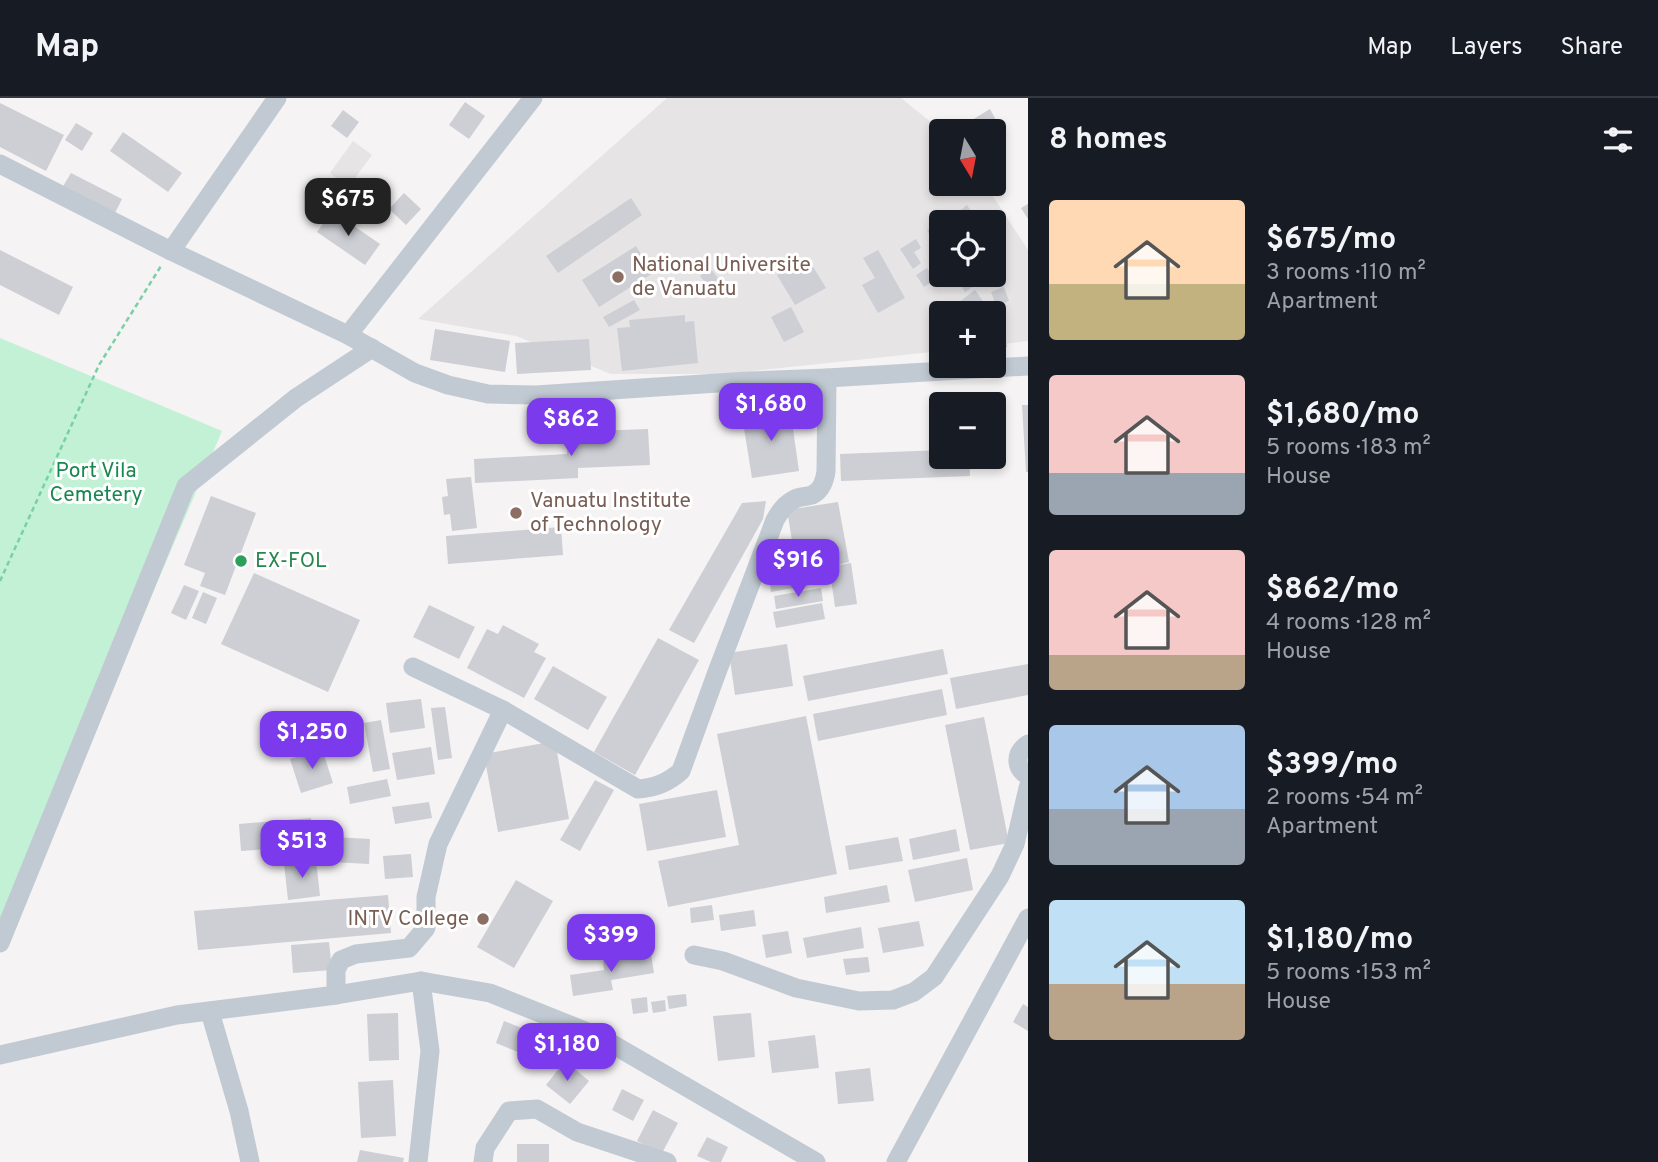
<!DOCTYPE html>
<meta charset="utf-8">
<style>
:root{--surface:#171b24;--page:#242831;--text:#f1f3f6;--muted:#9ea1a6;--line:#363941;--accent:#7c3aed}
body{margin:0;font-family:Overpass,sans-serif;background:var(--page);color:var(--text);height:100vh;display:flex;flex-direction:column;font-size:26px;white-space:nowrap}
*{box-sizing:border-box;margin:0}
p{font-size:23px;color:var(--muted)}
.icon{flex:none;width:38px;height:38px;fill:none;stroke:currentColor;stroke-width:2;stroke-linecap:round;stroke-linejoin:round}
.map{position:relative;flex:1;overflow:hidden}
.drawer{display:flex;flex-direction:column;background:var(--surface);width:630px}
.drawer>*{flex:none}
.needle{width:46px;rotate:170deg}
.fabs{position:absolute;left:929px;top:21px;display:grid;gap:14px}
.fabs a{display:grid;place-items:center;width:77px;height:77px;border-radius:7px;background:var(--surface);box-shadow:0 4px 10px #0003;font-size:35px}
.price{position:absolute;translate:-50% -60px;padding:0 16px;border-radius:14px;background:var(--accent);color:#fff;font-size:23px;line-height:46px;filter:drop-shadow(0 2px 4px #0008)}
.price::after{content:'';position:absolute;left:50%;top:42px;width:21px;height:16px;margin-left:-10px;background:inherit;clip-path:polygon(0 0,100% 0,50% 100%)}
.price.selected{background:#222;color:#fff}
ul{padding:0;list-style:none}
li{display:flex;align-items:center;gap:21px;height:175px;padding:0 21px}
li span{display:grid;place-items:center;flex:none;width:196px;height:140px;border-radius:7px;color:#555}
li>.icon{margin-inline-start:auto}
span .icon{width:84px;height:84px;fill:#fffc;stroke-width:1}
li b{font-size:30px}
h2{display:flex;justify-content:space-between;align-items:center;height:84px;padding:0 21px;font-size:30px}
header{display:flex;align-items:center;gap:42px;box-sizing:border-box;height:98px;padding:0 35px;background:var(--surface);border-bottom:2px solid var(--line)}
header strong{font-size:33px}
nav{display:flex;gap:38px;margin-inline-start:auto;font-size:24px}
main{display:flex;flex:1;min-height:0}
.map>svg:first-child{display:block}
.education{fill:#e6e4e5;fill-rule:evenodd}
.green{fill:#c3f1d5}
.building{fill:#cdcfd5}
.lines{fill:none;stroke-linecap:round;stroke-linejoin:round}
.path{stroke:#7ad0a6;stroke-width:2.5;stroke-dasharray:5 3.5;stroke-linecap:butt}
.minor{stroke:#c1cad2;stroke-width:19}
.education-dot{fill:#8d6e63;stroke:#fff;stroke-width:2.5}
.leisure-dot{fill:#2e9e5b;stroke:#fff;stroke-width:2.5}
.labels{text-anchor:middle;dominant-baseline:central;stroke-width:6;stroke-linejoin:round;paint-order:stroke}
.education-label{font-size:21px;fill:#785e54;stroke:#fff;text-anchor:start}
.park-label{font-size:21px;fill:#17864f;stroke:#fff}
.leisure-label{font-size:21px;fill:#27864d;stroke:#fff;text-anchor:start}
</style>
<header>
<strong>Map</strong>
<nav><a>Map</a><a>Layers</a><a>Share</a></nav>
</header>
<main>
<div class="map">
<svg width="1028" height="1064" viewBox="0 0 1028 1064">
<rect width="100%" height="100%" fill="#f5f3f3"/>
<g class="education">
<path d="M667 0H901L942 33V86H985L1028 152V243L994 247V215H942L941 253 723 276H611L516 238 418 221ZM942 124H994V177H942Z"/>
<polygon points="353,43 372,57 348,89 330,75"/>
</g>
<polygon class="green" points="0,240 222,333 0,852"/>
<g class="building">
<polygon points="465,4 485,18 469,41 449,27"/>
<polygon points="0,5 64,37 46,73 0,49"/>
<polygon points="990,11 996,22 978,32 972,22"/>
<polygon points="343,12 359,24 347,40 331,28"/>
<polygon points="76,25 93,35 82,53 65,42"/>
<polygon points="123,34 182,75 168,94 110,53"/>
<polygon points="71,75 122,101 114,117 62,90"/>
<polygon points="404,95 421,111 406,127 389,111"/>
<polygon points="631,100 642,117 558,175 546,158"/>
<polygon points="1028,106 1028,121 1021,110"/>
<polygon points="967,107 978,124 963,124 957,115"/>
<polygon points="332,113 380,146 365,167 317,134"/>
<polygon points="947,119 950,124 942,124 942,137 933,143 927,132"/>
<polygon points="916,141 921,150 914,154 921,165 913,171 900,151"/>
<polygon points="636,148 653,175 599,209 582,182"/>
<polygon points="0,152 73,189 59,217 0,187"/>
<polygon points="878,152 905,200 878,215 862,187 875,180 863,160"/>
<polygon points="942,157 942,168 933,171 929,161"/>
<polygon points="795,167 799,175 812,167 826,190 795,207 777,177"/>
<polygon points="710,170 727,191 717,199 700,178"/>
<polygon points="927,170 935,182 924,189 916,177"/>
<polygon points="968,177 975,187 965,194 958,182"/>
<polygon points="1004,189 1009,203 996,208 991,194"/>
<polygon points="975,192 989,212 984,215 959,215 954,208"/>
<polygon points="634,202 640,212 609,229 603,219"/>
<polygon points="791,209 804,234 784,244 771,219"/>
<polygon points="685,217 685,224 694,223 698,265 622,273 617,230 630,229 629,222"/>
<polygon points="435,231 510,243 505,274 430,262"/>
<polygon points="1004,232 1007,249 994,251 994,233"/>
<polygon points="589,241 591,272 517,276 515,245"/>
<polygon points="1022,307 1028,307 1028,374 1026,374"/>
<polygon points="790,310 799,373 752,380 742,318"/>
<polygon points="648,331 650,367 578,370 578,380 475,385 474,361 567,356 567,334"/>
<polygon points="942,352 942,359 969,359 970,378 841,383 840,356"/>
<polygon points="471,379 477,430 452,433 450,416 444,417 442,399 448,398 446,381"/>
<polygon points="211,398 256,415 225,497 200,488 205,475 184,467"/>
<polygon points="766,403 763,421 694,545 669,532 742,405"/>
<polygon points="838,404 849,464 833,468 851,465 857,506 835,509 829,467 797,473 787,412"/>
<polygon points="561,429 563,457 448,466 446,438"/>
<polygon points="819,472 821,485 771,494 769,480"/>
<polygon points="254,475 360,522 328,594 221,546"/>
<polygon points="184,487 199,493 186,522 171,515"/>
<polygon points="821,490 823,503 776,511 774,498"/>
<polygon points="203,494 217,500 206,526 192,520"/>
<polygon points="822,505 825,521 776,530 773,514"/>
<polygon points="429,507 475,529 459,561 413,539"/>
<polygon points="503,527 539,546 534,554 546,560 524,600 467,570 487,531 498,536"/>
<polygon points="658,540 699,562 635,677 594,654"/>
<polygon points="787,546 793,588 735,597 729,555"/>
<polygon points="943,551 948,576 808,603 803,578"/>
<polygon points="1028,566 1028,597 956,611 950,580"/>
<polygon points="553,568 607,599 588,632 534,601"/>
<polygon points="942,591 947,617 818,643 813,616"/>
<polygon points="421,601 425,630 390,635 386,605"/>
<polygon points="445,609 452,660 438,662 431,610"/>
<polygon points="806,618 837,776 668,809 658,763 739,747 717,636"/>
<polygon points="984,619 1009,745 970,752 945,627"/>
<polygon points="381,622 390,671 373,674 364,625"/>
<polygon points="555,643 569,721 498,734 484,656"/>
<polygon points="431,649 435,676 397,682 392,655"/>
<polygon points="322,651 333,685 301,695 290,661"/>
<polygon points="387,681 391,698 350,706 347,689"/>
<polygon points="595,682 614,692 580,753 560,742"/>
<polygon points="717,692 726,739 647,753 639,706"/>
<polygon points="429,704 432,720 395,726 392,709"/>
<polygon points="311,720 313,748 241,753 239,726"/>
<polygon points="956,731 960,753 913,762 909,741"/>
<polygon points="334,739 370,741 369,766 332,764"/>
<polygon points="898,739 903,763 849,772 845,748"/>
<polygon points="411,756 413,779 385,781 383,758"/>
<polygon points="967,760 973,792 915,804 908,772"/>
<polygon points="316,762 320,798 288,802 284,765"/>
<polygon points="516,782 553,803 514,870 477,849"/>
<polygon points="887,787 890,804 826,815 824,799"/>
<polygon points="388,797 391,835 198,852 194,813"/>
<polygon points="712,807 714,822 691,825 690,810"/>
<polygon points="754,812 756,828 721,833 719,817"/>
<polygon points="919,823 924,848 883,855 878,830"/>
<polygon points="861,829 864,850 807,860 803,840"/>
<polygon points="788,833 792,855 766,860 762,837"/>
<polygon points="329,844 332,872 293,875 291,847"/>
<polygon points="651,856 654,875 611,882 613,892 573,898 570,877 604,872 603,863"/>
<polygon points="868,859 870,874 846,877 843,861"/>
<polygon points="686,896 687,908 669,911 667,898"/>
<polygon points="647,899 648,914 633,916 631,901"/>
<polygon points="665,902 666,913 653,915 651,904"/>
<polygon points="1023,906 1028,909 1028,933 1013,924"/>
<polygon points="398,915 399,962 369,963 367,916"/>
<polygon points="751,915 755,959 718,963 713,918"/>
<polygon points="504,923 534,935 525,957 496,945"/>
<polygon points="815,937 819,970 772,975 768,943"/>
<polygon points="565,963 589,983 570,1006 546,987"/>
<polygon points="870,970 874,1003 838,1006 835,974"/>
<polygon points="393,982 396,1038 361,1040 358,984"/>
<polygon points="622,991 644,1002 633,1023 612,1012"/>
<polygon points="653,1012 678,1025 662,1055 637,1043"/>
<polygon points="707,1039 728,1049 721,1064 711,1064 697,1058"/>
<rect x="517" y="1046" width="32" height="18"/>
<polygon points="360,1052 404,1060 403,1064 357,1064"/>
</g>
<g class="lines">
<polyline class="path" points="0,483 99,267 161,168"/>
<g class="minor">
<polyline points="0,66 171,153 348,237 415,275 448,287 488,296 536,297 748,283 827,280 1028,268"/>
<polyline points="171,153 277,0"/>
<polyline points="348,237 533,0"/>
<path d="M413 569 503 612 638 691C655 690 668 685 681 673L717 574 775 422C780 413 785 406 795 401 800 398 806 399 812 397 821 393 825 382 826 373L827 280"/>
<path d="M1028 646C1015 655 1014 669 1028 678"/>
<polyline points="0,845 186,388 296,300 372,250"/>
<polyline points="694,857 723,863 796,890 859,903 893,902 914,894 934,879 1000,778 1015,746 1028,690"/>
<polyline points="336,897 336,872 341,862 356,856 409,850 426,830 426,799 438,746 503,612"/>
<polyline points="210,914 239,1013 250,1064"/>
<polyline points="0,957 177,917 336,897 421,883 490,895 600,939 816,1064"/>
<polyline points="418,1064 430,953 421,883"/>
<polyline points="483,1064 485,1050 509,1013 537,1011 577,1034 667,1064"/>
<polyline points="896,1064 1028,820"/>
</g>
</g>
<g class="education-dot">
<circle cx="618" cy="179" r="7"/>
<circle cx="516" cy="415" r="7"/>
<circle cx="483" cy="821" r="7"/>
</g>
<circle class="leisure-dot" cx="241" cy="463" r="7"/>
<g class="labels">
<g class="education-label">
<text x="632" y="167">National Universite<tspan x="632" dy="24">de Vanuatu</tspan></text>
<text x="530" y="403">Vanuatu Institute<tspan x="530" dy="24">of Technology</tspan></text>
<text x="469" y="821" text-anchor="end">INTV College</text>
</g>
<g class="park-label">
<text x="96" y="373">Port Vila<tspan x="96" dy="24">Cemetery</tspan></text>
</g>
<g class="leisure-label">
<text x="255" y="463">EX-FOL</text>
</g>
</g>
</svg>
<div class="fabs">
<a><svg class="needle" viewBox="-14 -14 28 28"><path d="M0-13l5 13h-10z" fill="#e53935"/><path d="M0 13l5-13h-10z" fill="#9ea1a6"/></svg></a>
<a><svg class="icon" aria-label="locate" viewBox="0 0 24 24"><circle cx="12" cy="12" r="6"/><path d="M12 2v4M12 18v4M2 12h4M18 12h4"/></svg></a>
<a>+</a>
<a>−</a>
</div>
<b class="price selected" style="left:348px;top:140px">$675</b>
<b class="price" style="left:771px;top:345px">$1,680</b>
<b class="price" style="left:571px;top:360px">$862</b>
<b class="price" style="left:798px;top:501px">$916</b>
<b class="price" style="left:312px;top:673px">$1,250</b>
<b class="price" style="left:302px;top:782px">$513</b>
<b class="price" style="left:611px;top:876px">$399</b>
<b class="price" style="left:567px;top:985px">$1,180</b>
</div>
<section class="drawer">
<h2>8 homes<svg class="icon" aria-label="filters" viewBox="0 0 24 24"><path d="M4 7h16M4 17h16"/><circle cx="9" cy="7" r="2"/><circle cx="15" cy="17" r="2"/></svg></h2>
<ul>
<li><span style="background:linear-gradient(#ffd9b3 60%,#c2b280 0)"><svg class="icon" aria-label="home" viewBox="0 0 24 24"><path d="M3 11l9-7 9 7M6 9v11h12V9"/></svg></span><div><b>$675/mo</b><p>3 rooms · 110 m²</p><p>Apartment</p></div></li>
<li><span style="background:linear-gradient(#f6c9c9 70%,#9aa5b1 0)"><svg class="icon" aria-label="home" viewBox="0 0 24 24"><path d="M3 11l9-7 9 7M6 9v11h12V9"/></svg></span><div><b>$1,680/mo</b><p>5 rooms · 183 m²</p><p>House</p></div></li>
<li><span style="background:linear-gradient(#f6c9c9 75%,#b9a48a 0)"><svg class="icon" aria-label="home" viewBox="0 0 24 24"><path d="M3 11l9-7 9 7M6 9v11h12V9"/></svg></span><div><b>$862/mo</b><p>4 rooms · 128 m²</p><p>House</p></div></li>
<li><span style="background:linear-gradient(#a9c7e8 60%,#9aa5b1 0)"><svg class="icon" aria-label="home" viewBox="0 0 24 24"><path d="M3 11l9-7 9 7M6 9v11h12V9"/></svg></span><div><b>$399/mo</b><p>2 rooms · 54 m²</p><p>Apartment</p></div></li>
<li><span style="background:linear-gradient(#bfe0f5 60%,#b9a48a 0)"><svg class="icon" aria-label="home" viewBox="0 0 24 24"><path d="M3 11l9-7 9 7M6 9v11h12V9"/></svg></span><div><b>$1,180/mo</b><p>5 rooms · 153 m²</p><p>House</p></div></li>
</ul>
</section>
</main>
